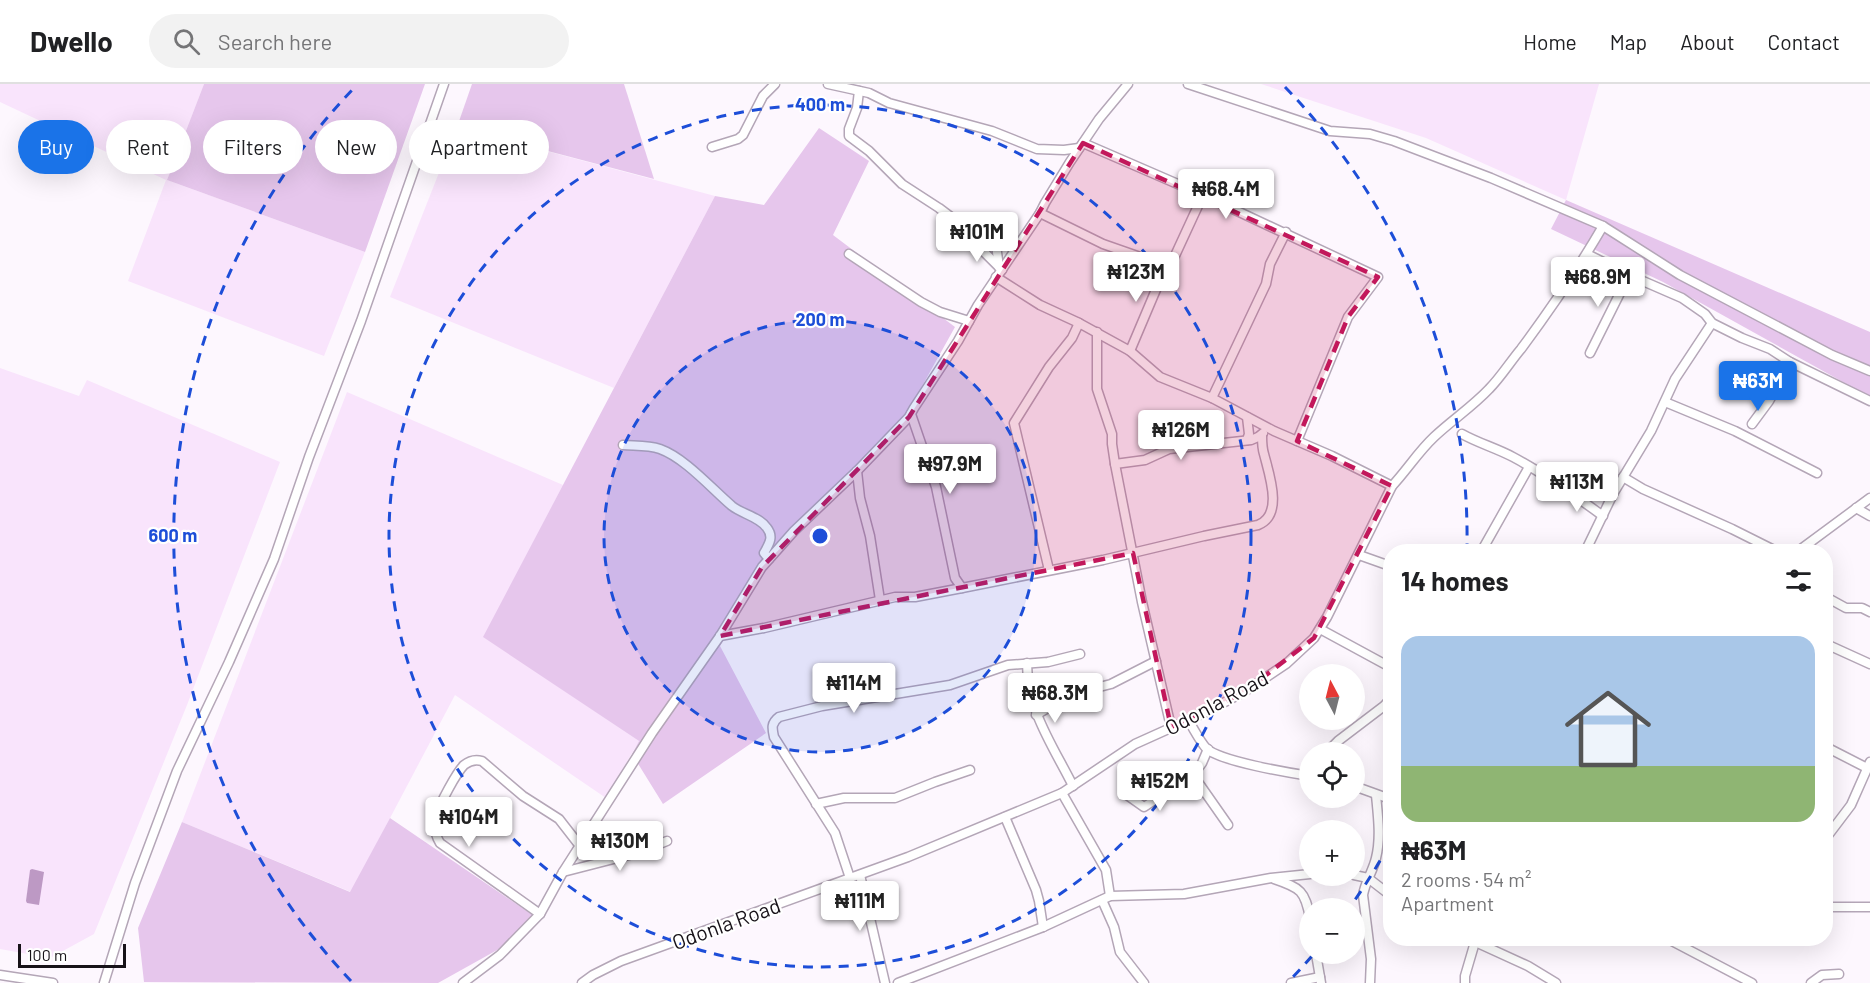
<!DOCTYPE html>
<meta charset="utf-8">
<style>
:root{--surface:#fff;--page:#f2f2f2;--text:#202124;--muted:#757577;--line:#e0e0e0;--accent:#1a73e8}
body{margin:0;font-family:Barlow,sans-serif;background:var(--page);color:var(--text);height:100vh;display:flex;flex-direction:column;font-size:22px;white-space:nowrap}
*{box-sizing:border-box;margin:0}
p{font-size:20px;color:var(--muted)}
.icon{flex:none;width:33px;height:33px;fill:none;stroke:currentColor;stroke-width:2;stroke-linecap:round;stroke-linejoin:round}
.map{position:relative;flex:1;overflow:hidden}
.details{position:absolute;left:1383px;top:460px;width:450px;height:402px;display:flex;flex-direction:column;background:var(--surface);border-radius:24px;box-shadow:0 6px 24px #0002}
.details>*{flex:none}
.guide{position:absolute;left:18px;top:36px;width:570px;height:54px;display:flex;gap:12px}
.needle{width:39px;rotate:353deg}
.tools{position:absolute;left:1299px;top:580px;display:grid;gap:12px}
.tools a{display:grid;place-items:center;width:66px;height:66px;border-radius:50%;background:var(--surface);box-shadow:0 6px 24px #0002;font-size:30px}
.scale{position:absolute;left:18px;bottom:15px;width:108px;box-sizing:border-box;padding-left:6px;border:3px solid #171218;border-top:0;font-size:16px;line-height:21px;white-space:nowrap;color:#171218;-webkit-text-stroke:4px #fff;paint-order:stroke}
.price{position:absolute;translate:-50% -51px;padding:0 14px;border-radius:6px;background:#fff;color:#222;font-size:20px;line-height:39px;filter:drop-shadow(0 2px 3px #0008)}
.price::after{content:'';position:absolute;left:50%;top:36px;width:18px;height:14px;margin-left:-9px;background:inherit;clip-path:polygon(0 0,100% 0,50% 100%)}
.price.current{background:var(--accent);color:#fff}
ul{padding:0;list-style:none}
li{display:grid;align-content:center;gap:12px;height:318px;padding:0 18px}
li span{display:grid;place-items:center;height:186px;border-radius:18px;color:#555}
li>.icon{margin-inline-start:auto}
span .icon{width:108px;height:108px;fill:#fffc;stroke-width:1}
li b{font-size:26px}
h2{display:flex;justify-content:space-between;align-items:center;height:72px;padding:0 18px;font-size:26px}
.chip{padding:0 21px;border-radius:27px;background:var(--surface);box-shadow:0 6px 24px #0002;font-size:21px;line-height:54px}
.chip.current{background:var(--accent);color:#fff}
header{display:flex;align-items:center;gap:36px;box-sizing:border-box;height:84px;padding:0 30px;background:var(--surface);border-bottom:2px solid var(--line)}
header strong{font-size:28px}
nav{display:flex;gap:33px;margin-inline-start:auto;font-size:21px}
.search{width:420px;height:54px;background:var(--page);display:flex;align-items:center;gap:15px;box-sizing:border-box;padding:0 21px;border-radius:33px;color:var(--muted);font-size:22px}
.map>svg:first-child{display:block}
.built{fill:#f9e4fc}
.green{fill:#e6c6ec}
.water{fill:#bd99c4}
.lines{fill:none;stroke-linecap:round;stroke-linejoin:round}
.minor-casing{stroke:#b4a6b7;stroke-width:11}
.minor{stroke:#fff;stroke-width:8}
.marked{fill:#c2185b;fill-opacity:0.2;stroke:#c2185b;stroke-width:4.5;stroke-dasharray:12 8;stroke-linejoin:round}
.ring{fill:none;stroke:#1d4ed8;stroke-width:3;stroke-dasharray:10 8}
.labels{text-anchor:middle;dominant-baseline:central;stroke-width:4.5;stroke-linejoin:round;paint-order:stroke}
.street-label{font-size:21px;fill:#171218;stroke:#fff}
.centre{fill:#1d4ed8;stroke:#fff;stroke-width:3}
.ring-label{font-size:18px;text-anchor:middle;font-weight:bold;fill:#1d4ed8;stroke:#fff;stroke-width:4.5;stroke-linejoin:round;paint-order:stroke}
</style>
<header>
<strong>Dwello</strong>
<div class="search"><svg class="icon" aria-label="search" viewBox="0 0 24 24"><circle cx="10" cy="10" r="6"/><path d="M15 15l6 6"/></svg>Search here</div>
<nav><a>Home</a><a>Map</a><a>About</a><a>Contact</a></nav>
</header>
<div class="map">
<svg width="1870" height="899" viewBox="0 0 1870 899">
<rect width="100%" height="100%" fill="#fdf7fe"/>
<g class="built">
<polygon points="0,0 204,0 167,96 365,168 324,272 128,197 166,96 0,18"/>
<polygon points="1261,0 1599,0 1566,116 1426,54"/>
<polygon points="457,43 715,112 614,304 390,213"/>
<polygon points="0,284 79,312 87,296 280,378 187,621 94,850 50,874 0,865"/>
<polygon points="347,308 563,401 484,553 639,657 606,714 455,611 351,808 182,738"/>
</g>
<g class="green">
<polygon points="204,0 425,0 365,168 167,96"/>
<polygon points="472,0 624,0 654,95 457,43"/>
<polygon points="819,44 869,77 833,151 955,243 906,331 795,450 761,489 720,562 766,649 663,720 632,670 639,657 483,553 715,112 764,121"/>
<polygon points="1566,116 1870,248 1870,313 1663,198 1551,145"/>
<polygon points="390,734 534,832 499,865 438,899 144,898 138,844 182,738 350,808"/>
</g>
<polygon class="water" points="32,785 44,788 39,821 27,819 26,817 30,786"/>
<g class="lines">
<g class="minor-casing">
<g id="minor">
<polyline points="828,0 869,9 889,19 992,47 1037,65 1064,66 1079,64"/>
<polyline points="1188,0 1330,47 1370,50 1394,57 1491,94 1603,142 1680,191 1832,271 1870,287"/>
<polyline points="859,7 857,24 849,45 849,52 869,67 902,100 939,124 976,152 983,167 1002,186"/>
<polyline points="1083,59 1203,111 1378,193 1348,233 1297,357"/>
<polyline points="712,63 738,55 743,51 763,12 775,0"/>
<polyline points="1040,129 1103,160 1166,182 1170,181 1173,176 1203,111"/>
<polyline points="979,155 992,157 996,161 999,183"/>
<polyline points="849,170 921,218 940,228 969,237"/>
<polyline points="1587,170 1629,191 1682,214 1705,230 1712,239 1742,254 1770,265 1790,278 1870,317"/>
<polyline points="996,193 1040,221 1079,239 1130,267 1160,293 1212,314 1274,347 1332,372 1392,402"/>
<polyline points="1097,248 1097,305 1112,350 1112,360 1115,380 1142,518 1171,643"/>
<polyline points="1130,267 1166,182"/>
<polyline points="1590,269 1629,191"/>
<polyline points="1212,314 1266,200 1270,180 1286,148"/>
<polyline points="1665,318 1735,347 1817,389"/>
<polyline points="911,330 936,403 955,494 962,504"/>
<polyline points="1247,333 1249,350 1247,356"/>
<polyline points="1752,340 1769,317 1790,278"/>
<path d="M1462 350C1478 359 1496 364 1513 373 1545 390 1573 410 1603 432"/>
<path d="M623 361C635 362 648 361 660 365 685 374 711 404 732 422 742 430 760 433 767 444 774 453 769 460 764 469L769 475"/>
<polyline points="1115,380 1145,376 1169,365 1251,356 1258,353 1263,349"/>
<polyline points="857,387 860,414 870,452 880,516"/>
<polyline points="1623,393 1643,405 1732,445 1778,468"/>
<polyline points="1567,405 1581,404 1613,410"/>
<polyline points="1856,424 1870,432"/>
<polyline points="1481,468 1529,383"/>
<polyline points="1585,468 1613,410 1651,347 1675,295 1712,239"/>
<polyline points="1797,468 1870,414"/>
<polyline points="1359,471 1390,482"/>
<polyline points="1049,486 1014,339 1049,283 1072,254 1079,239"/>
<polyline points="1826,513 1846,524 1862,524 1870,528"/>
<polyline points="1320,545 1390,583"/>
<path d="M720 552 764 544 895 513H915L962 504 1103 476 1204 452 1258 441C1284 431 1269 390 1264 370 1262 364 1262 357 1262 351"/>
<polyline points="1826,560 1870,580"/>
<path d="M1027 579C1027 626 1053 662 1073 702"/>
<polyline points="1036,631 1061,616 1080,608 1111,600 1156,577"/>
<path d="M1188 636C1194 645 1199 656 1206 664 1218 677 1290 689 1310 692"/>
<polyline points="1826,663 1867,684"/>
<polyline points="1208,665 1202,679 1193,691 1228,741"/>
<polyline points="1326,669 1338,657 1384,622 1390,615"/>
<polyline points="1354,702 1390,715"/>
<polyline points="1062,709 1106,786 1110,812"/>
<polyline points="1127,711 1144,723 1193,691"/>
<polyline points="816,720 844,714 895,714 935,698 970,686"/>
<polyline points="1005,733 1036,806 1039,817 1043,843"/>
<polyline points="1826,754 1851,721 1870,678"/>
<polyline points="563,788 637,769 667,757"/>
<polyline points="860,791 885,899"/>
<polyline points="1354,791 1368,794 1390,811"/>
<path d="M850 794 835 749 774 653C772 644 771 639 779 633L822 622 950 601 1008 581 1048 578 1080 570"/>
<path d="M1274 795C1301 804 1305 807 1310 834"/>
<polyline points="1102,816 1114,843 1120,868 1144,899"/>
<polyline points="1826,823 1870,823"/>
<path d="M540 830 440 759C435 751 434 741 436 731 440 720 456 689 464 681 469 677 475 675 482 677L523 712 559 735 580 762"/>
<polyline points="1469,855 1528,882 1556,899"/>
<polyline points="1668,855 1752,899"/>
<polyline points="1316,870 1321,899"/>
<polyline points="0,891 53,899"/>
<polyline points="104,899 135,799 177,687 229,578 274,475 309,373 361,237 444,0"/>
<polyline points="463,899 500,871 540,830 563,788 652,649 720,552 762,483 794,447 857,387 909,333 914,324 958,257 978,221 1040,129 1045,119 1070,78 1099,35 1128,0"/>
<path d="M582 899 593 891 621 877 908 773 1062 709 1135 660 1206 628 1244 608 1286 580 1314 554 1327 533 1392 402C1407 386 1418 368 1434 353 1452 336 1472 323 1489 305 1501 293 1510 278 1521 265 1550 226 1578 185 1603 142"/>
<polyline points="898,899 1043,843 1110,812 1184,810 1271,794 1310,790"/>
<polyline points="1291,899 1320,893"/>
<path d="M1370 899 1371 875 1363 811C1365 798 1373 787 1376 774 1381 754 1378 732 1376 711"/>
<polyline points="1465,899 1465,892 1475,858"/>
<polyline points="1811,899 1822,891 1839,890"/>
</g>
</g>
<use href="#minor" class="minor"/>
</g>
<path class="marked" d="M1083 59 1378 193 1348 233 1297 357 1392 402 1314 554 1244 608 1171 643 1133 469 720 552 762 483 909 333Z"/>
<circle cx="820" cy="452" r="216" fill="#1d4ed8" fill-opacity=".12"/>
<g class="ring">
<circle cx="820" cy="452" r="216"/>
<circle cx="820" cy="452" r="431"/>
<path d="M1389 761A647 647 0 0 1 1350 823M1312 872A647 647 0 0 1 1289 897M351 897A647 647 0 0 1 355 3M1285 3A647 647 0 0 1 1467 463"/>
</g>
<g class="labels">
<g class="street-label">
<text transform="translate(1216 618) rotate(-28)">Odonla Road</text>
<text transform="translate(726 839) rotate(-20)">Odonla Road</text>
</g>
</g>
<circle cx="820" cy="452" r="9" class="centre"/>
<g class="ring-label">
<text x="820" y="27">400 m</text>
<text x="820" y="242">200 m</text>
<text x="173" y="458">600 m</text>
</g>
</svg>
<div class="tools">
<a><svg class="needle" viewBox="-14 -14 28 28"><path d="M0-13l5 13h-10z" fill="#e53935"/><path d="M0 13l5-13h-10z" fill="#757577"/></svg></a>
<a><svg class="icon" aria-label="locate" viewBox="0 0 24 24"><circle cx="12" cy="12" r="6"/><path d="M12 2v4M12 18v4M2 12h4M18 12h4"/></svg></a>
<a>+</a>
<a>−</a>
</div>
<div class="scale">100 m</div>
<b class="price" style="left:1226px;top:136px">₦68.4M</b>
<b class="price" style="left:977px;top:179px">₦101M</b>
<b class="price" style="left:1136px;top:219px">₦123M</b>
<b class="price" style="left:1598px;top:224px">₦68.9M</b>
<b class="price current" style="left:1758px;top:328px">₦63M</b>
<b class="price" style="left:1181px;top:377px">₦126M</b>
<b class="price" style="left:950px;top:411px">₦97.9M</b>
<b class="price" style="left:1577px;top:429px">₦113M</b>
<b class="price" style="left:854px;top:630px">₦114M</b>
<b class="price" style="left:1055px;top:640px">₦68.3M</b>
<b class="price" style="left:1160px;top:728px">₦152M</b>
<b class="price" style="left:469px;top:764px">₦104M</b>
<b class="price" style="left:620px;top:788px">₦130M</b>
<b class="price" style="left:860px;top:848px">₦111M</b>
<div class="guide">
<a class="chip current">Buy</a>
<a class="chip">Rent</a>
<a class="chip">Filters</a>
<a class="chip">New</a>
<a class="chip">Apartment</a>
</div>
<section class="details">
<h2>14 homes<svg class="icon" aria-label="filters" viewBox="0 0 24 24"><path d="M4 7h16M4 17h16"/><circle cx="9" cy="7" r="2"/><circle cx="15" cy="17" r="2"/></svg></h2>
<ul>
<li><span style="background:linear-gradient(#a9c7e8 70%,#8fb573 0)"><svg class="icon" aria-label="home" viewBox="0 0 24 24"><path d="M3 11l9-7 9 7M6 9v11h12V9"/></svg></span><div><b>₦63M</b><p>2 rooms · 54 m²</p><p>Apartment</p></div></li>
</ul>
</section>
</div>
